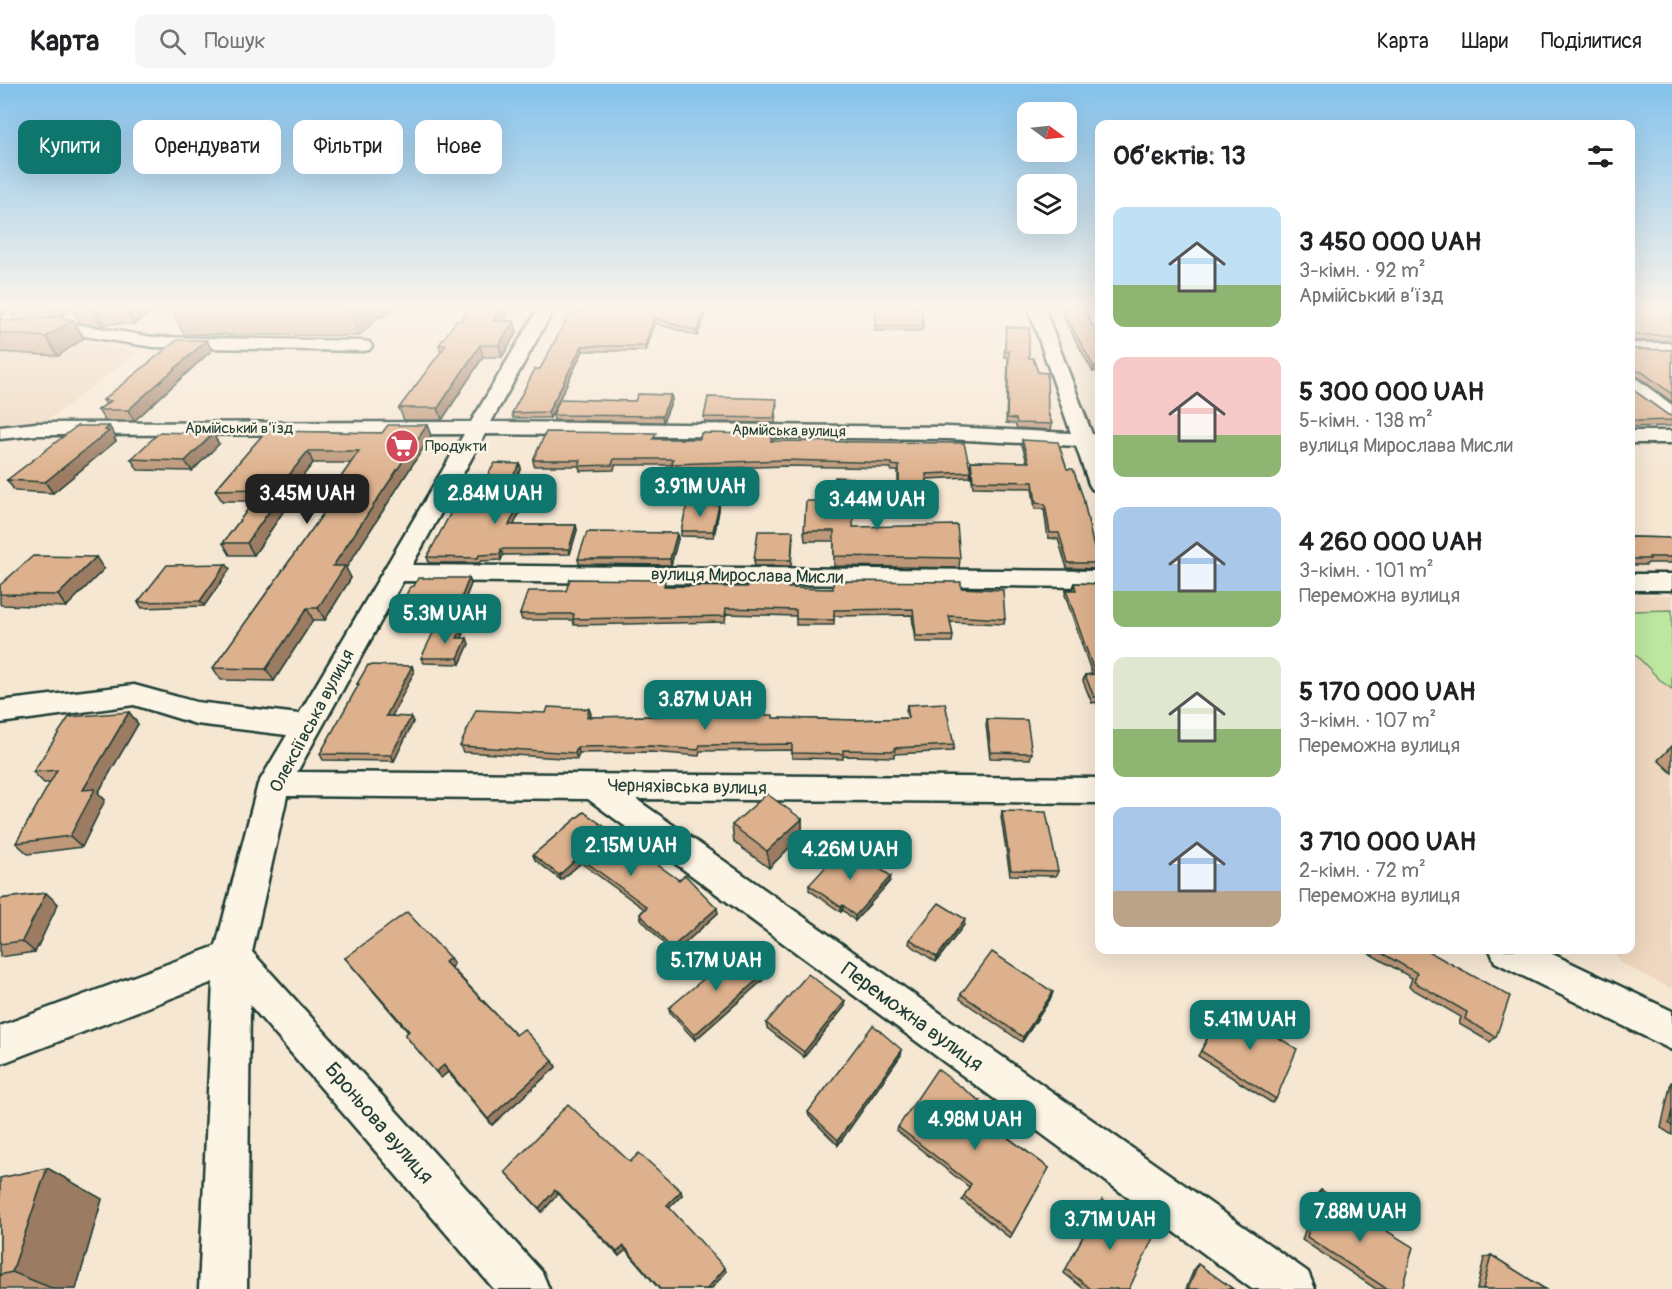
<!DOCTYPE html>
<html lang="uk">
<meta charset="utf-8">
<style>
:root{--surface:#fff;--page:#f6f6f6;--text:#202124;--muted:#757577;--line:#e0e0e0;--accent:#0f766e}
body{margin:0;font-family:Pangolin,sans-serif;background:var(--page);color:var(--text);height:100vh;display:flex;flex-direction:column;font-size:22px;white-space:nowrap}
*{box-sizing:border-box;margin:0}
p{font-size:20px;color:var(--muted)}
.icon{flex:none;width:33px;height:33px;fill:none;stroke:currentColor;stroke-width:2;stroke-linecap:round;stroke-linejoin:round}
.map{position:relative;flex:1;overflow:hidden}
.panel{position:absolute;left:1095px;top:36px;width:540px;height:834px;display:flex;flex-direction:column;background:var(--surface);border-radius:12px;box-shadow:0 6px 24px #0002}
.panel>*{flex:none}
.banner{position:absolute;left:18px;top:36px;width:570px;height:54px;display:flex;gap:12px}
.needle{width:39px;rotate:105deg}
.tools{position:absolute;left:1017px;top:18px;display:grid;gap:12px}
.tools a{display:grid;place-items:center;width:60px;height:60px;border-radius:12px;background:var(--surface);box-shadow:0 6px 24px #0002;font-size:30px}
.price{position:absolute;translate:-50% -51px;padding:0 14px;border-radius:12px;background:var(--accent);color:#fff;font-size:20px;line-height:39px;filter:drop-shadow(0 2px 3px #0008)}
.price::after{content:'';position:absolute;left:50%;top:36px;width:18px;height:14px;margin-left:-9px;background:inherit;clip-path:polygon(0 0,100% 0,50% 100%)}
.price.on{background:#222;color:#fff}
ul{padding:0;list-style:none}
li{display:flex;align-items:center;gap:18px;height:150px;padding:0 18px}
li span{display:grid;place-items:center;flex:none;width:168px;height:120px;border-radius:12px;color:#555}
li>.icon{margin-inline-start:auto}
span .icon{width:72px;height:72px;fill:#fffc;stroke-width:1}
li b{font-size:26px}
h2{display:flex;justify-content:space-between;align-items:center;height:72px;padding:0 18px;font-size:26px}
.pill{padding:0 21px;border-radius:12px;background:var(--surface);box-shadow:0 6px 24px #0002;font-size:21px;line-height:54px}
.pill.on{background:var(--accent);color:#fff}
header{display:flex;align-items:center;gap:36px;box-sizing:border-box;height:84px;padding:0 30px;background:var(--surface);border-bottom:2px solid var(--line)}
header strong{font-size:28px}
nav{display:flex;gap:33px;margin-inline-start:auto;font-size:21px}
.search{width:420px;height:54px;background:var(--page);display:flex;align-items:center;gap:15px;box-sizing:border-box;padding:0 21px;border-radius:12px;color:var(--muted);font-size:22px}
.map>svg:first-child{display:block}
.built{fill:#eed7be}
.green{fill:#bde6a1;stroke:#6e926a;stroke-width:1.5}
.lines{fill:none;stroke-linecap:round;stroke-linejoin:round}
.minor-casing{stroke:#1f3d34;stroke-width:5}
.minor{fill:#fcf5e5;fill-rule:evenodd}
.wall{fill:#be9879;stroke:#1f3d34;stroke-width:1.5}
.shaded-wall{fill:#9b7c63;stroke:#1f3d34;stroke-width:1.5}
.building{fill:#ddb18d;stroke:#1f3d34;stroke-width:1.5}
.labels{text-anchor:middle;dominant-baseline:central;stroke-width:5;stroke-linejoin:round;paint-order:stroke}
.far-street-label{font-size:15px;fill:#1f3d34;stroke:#fcf5e5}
.far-poi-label{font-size:15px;fill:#1f3d34;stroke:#fcf5e5;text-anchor:start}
.street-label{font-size:18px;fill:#1f3d34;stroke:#fcf5e5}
.near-street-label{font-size:21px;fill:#1f3d34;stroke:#fcf5e5}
</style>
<header>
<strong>Карта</strong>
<div class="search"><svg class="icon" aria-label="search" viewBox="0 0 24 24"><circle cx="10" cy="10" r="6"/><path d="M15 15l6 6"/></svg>Пошук</div>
<nav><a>Карта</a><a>Шари</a><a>Поділитися</a></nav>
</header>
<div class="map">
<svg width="1672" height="1205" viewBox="0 0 1672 1205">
<rect width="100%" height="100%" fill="#f6e7d3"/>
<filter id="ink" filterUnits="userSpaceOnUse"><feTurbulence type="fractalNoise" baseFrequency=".0167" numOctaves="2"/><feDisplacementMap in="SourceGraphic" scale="12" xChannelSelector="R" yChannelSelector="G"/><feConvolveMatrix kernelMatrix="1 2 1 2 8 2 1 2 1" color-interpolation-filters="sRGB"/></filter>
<g filter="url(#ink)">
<g class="built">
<polygon points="0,223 81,223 43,251 139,267 36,345 0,340"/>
<polygon points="1631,510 1672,511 1672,905 1621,879 1613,866 1630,866"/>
</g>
<polygon class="green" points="1672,526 1672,605 1662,598 1630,565 1631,527"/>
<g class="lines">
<g class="minor-casing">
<g id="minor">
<path d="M14 223H33L13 242 24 244 58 240C66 224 80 223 95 223L75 240 153 253 363 257 369 258 372 262 369 266 363 267 153 263 65 249 24 254 0 249V234Z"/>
<polygon points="539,223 555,223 491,338 948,343 1071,349 1028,223 1044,223 1092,350 1100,351 1100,363 1097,363 1100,369 1100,407 1092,405 1089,400 1076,362 948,355 485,350 412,481 1100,487 1100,503 403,497 297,688 1100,694 1100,719 636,715 1308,1188 1315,1205 1252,1205 588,715 287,712 252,868 542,1188 549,1205 494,1205 250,921 247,1205 199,1205 213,898 0,980 0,942 216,862 258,700 287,651 196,640 134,621 0,639 0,617 134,601 196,618 299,630 464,350 36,351 0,355 0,343 36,339 471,338"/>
<rect x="1630" y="259" width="42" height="10"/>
<polygon points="1630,293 1637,295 1672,321 1672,337 1665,335 1630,309"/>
<rect x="1630" y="347" width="42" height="12"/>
<rect x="1630" y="490" width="42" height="16"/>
<polygon points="1490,866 1544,866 1672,927 1672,966 1495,878"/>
</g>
</g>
<use href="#minor" class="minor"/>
</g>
<g class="wall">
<polygon points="0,223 158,223 134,240 105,240 102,242 80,239 72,224 63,229 60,234 73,236 84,254 58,272 0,268 0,235 12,237 15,237 8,225 0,231"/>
<polygon points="170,223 394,223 385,232 378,233 359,252 184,250"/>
<polygon points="471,223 512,223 503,237 514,237 517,248 502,273 483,273 442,336 404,336 399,324 441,268 439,261 461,237"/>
<polygon points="588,223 709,223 697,252 655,239 646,267 583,267 550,334 513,334 512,329"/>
<polygon points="877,223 923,242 922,247 875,247"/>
<polygon points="1060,223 1085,223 1092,242 1100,285 1093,288 1065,237"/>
<polygon points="1630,223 1672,223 1672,257 1631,257 1632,265 1672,266 1672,318 1638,293 1632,292 1632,305 1668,331 1672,332 1672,342 1632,343 1630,341"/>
<polygon points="1006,248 1029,274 1052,340 1051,346 1017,344 1015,340 1006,339 1008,273 1004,273"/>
<polygon points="212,266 134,337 105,337 98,326 106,320 103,316"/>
<polygon points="671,311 672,316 663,338 554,336 553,331"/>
<polygon points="777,320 775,339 705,338 704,333"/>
<polygon points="427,341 431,352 346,484 351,494 325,536 313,536 274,597 221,596 213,584 333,416 330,409 351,379 313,379 284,416 287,422 254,471 230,471 223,459 254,417 222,417 215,406 266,347 382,349"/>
<polygon points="116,353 114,355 116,357 53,409 15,407 7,396"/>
<polygon points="657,354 656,355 772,357 970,383 971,377 1027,378 1022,361 1022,356 1093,460 1099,479 1098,485 1067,484 1058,455 1048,454 1044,425 1035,425 1032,404 973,403 971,388 970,393 927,395 927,414 898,413 898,387 891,387 891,384 786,382 672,386 672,381 615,381 614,386 580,387 579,382 534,382 533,376"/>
<polygon points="219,360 192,387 138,386 131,375"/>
<polygon points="520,380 521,385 500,422 520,428 513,441 576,441 577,446 570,470 503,471 501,476 481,477 479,479 429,479 427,473 469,421"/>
<polygon points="719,421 719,426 714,453 681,452 681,447"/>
<polygon points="853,443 960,474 959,484 834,482 834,457 805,457 804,447"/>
<polygon points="677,449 678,455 671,481 579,480 578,475"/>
<polygon points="793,453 791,482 755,482 754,476"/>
<polygon points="1630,453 1672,454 1672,479 1648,479 1646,481 1630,481"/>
<polygon points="226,480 230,485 204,522 142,524 138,518"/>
<polygon points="104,485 66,523 1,521 0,520 0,501"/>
<polygon points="469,494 471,500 458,533 400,534 398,528 414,502"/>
<polygon points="1074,499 1100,500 1100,629 1096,618 1092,619 1083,597 1085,591 1092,590 1065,511 1066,506 1073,506"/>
<polygon points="666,502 833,505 961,504 1005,535 1004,540 950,538 953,552 952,558 915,558 912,531 834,532 834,541 796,541 796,532 726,530 725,538 574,541 573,536 522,536 520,530 566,507"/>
<polygon points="463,551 462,554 469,560 460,580 424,579 421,574"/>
<polygon points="412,582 414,588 392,632 413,638 394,677 323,676 320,670 358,602 357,600"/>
<polygon points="907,621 954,661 953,667 894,670 894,673 843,672 843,675 792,674 792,666 700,667 699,672 652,668 579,669 577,675 463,668 460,662 546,629 589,625 591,630 590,633 730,631 773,634 856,636 908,634 906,627"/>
<polygon points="129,628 138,640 98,709 105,716 82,763 28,770 16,759 50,699 44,699 33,688"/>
<polygon points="987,635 1032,669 1030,675 990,674 986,641"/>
<polygon points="1672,662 1672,689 1658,676"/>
<polygon points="1002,727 1058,787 1056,792 1010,791 1001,733"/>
<polygon points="584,728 718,829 673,870 641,835 640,830 644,825 581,779 561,796 535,776 533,771"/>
<polygon points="802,735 802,751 769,784 734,758 732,741"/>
<polygon points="890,797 855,837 843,826 841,828 809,806 809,801"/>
<polygon points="46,809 58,820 35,868 0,873 0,815"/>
<polygon points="964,841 936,878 909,860 910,855"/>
<polygon points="1363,866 1426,866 1496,953 1490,958 1459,940 1461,933 1409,903 1412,894"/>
<polygon points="345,874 450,874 454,880 451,883 516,951 553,977 556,983 492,1041 448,988 441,994 405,951 408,948"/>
<polygon points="763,896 695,956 670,929 669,924"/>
<polygon points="961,910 1051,914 1022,958 960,915"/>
<polygon points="1225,921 1276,1015 1272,1019 1198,972"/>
<polygon points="845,922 804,973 767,944 766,939"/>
<polygon points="901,971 838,1061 809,1032 808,1028"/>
<polygon points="1671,998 1672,998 1672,1051 1661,1044"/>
<polygon points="980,1017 978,1021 974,1028 1049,1084 1010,1154 962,1116 969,1103 897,1047 898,1043"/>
<polygon points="630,1078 682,1111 669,1124 726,1188 711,1205 659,1205 626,1166 619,1172 558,1110 542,1128 505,1088"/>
<polygon points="47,1084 102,1115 76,1205 0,1205 0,1094"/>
<polygon points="1321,1106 1402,1205 1376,1205 1302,1156 1317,1110"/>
<polygon points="1102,1116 1129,1205 1084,1205 1064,1189"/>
<polygon points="1491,1171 1545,1205 1477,1205 1484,1174"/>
<polygon points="1198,1180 1233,1205 1186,1205 1195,1183"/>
</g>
<g class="shaded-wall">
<polygon points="0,223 6,223 8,225 0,231"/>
<polygon points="48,223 71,223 72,224 63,229 57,238"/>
<polygon points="93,223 96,223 105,240 102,242 91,224"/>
<polygon points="124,223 158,223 134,240"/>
<polygon points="348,223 394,223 385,232 378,233 359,252"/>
<polygon points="502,223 512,223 496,248 493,237"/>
<polygon points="706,223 709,223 697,252 697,247"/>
<polygon points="654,234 655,239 646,267 645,262"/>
<polygon points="73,236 84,254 58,272 46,253"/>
<polygon points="514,237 517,248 502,273 499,261"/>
<polygon points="207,256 212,266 134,337 128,326"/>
<polygon points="480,261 483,273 442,336 438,324"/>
<polygon points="582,262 583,267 550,334 548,328"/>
<polygon points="1100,280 1100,285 1093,288 1094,283"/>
<polygon points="671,311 672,316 663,338 662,332"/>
<polygon points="427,341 431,352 346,484 351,494 325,536 318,524 333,482"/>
<polygon points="109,342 116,353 114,355 116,357 53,409 45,398"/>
<polygon points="213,350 219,360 192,387 185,377"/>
<polygon points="308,367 313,379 284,416 287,422 254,471 247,459 281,411 278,405"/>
<polygon points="520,380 521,385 497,428 495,422"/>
<polygon points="719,421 719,426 714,453 713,447"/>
<polygon points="518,422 520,428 511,447 509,441"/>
<polygon points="576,441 577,446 570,470 569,465"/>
<polygon points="677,449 678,455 671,481 670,475"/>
<polygon points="501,465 503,471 501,476 500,470"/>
<polygon points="96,473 104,485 66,523 58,511"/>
<polygon points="226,480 230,485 204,522 200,517"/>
<polygon points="469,494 471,500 458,533 456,527"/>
<polygon points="307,524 313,536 274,597 266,585"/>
<polygon points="461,546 463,551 459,559 457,554"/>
<polygon points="467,554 469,560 460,580 458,574"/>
<polygon points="412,582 414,588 389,638 386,632"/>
<polygon points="589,625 591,630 588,639 587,633"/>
<polygon points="129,628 138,640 98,709 105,716 82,763 70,752 83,706"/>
<polygon points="411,633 413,638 394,677 391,671"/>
<polygon points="577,663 579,669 577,675 575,669"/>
<polygon points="802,735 802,751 769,784 767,767"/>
<polygon points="579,773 581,779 561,796 559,791"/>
<polygon points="891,792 890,797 855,837 855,832"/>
<polygon points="46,809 58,820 35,868 22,857"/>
<polygon points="843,821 843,826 841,828 841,823"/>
<polygon points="717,824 718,829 673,870 671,864"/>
<polygon points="965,835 964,841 936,878 937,873"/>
<polygon points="450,874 454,880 450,884 445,878"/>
<polygon points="763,891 763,896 695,956 694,951"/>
<polygon points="1053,908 1051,914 1022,958 1023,953"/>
<polygon points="845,917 845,922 804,973 804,968"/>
<polygon points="902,966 901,971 838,1061 838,1056"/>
<polygon points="553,977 556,983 492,1041 488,1035"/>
<polygon points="444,981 448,988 441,994 436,988"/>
<polygon points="47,1084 102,1115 76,1205 54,1205 12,1188"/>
<polygon points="555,1106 558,1110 542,1128 539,1124"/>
<polygon points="681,1107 682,1111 668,1125 667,1121"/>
<polygon points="624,1162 626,1166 619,1172 617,1168"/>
<polygon points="725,1184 726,1188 711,1205 707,1205"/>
</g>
<g class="building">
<polygon points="471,223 502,223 493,237 514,237 499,261 480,261 438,324 399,324 446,261 439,261 456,237 461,237"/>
<polygon points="588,223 706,223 697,247 654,234 645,262 582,262 548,328 512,329 535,285 540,285 571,227 586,227"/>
<polygon points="877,223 921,223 923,242 875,242"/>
<polygon points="1063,223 1085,223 1092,242 1096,242 1100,247 1100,280 1094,283 1066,232"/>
<polygon points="1630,223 1672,223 1672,251 1633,251 1631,254 1632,265 1672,266 1672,310 1642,288 1632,286 1632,305 1668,331 1672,332 1672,336 1636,337 1630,333"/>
<polygon points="54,233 73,236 46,253 0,249 0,235 12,237"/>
<polygon points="1006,243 1029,244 1029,274 1033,274 1038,288 1047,289 1048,329 1052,340 1017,339 1016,335 1007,334 1009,267 1005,268"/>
<polygon points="177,256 207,256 128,326 98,326 111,317 103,316"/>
<polygon points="638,310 671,311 662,332 553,331 560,315 635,317"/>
<polygon points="708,313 777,315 774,334 704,333"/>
<polygon points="388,341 427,341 333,482 345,482 318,524 307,524 266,585 213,584 338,409 330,409 359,367 308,367 278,405 274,405 281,410 247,459 223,459 263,405 215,406 266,347 382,349"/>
<polygon points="77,342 109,342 105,346 109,347 45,398 7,396"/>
<polygon points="160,348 213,350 185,377 131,375"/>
<polygon points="546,348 656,349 653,355 700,355 701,349 772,350 771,357 964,359 971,388 926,390 927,408 899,407 899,382 892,381 892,379 785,376 672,380 673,375 614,375 612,381 579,382 581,376 533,376"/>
<polygon points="1022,356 1058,358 1067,385 1073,385 1083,413 1093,460 1099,479 1068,479 1059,449 1050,449 1045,420 1036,419 1033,398 973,397 971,377 1029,378"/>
<polygon points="495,379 520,380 495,422 518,422 509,441 576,441 569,465 501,465 500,470 479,471 478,474 427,473 455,421 469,421"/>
<polygon points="835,393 854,394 853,443 957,441 960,474 834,472 834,447 804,447 806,417 835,417"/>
<polygon points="687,420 719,421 713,447 681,447"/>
<polygon points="758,447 793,447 791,476 754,476"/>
<polygon points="587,448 677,449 670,475 578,475"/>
<polygon points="1630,453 1672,454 1672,473 1649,473 1650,475 1630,475"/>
<polygon points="33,472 96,473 58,511 0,510 0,501"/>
<polygon points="226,480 200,517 138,518 167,481"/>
<polygon points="418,494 469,494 456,527 398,528 410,503 414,502"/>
<polygon points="570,495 665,496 664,502 667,502 747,503 751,501 752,497 789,497 788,504 833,505 833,497 961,498 961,504 1003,506 1005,535 949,532 953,552 916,552 913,525 834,526 834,536 796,535 796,526 726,524 725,532 573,535 574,530 520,530 528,507 566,507"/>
<polygon points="1074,499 1100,500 1100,618 1098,612 1094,613 1085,591 1095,590 1066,506 1076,506"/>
<polygon points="435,545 461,546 457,554 467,554 458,574 421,574"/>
<polygon points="368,581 412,582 386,632 411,633 391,671 320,670 359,600 357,600"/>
<polygon points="945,619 954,661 894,664 895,667 843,666 843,670 792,669 792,660 700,661 698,666 651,662 577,663 575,669 460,662 476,626 546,629 548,623 589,625 587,633 661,632 664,626 730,631 773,631 773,634 856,636 909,634 907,621"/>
<polygon points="129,628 83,706 95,705 70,752 16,759 57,686 33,688 69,633"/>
<polygon points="987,635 1027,636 1032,669 991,668"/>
<polygon points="767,710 802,735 767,767 732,741"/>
<polygon points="1002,727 1046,728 1058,787 1011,786"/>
<polygon points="584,728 679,796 685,791 717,824 671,864 640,830 647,823 579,773 559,791 533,771"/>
<polygon points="845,762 891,792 855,832 843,821 841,823 809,801"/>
<polygon points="46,809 22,857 0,860 0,815"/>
<polygon points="939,819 965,835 937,873 910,855"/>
<polygon points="407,828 450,874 445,878 516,951 524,945 553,977 488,1035 444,981 436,988 405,951 409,947 345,874"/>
<polygon points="738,866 763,891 694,951 669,924"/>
<polygon points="1376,866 1426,866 1510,912 1496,953 1465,935 1467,928 1414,898 1417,889"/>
<polygon points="992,868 1053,908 1023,953 961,910"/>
<polygon points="808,890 845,917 804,968 766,939"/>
<polygon points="1225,921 1297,965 1276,1015 1201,967"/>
<polygon points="873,941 902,966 838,1056 808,1028"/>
<polygon points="937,985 980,1017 973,1028 1049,1084 1012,1150 964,1112 971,1100 898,1043"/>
<polygon points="568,1020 630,1078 639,1069 681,1107 667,1121 725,1184 707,1205 660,1205 624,1162 617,1168 555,1106 539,1124 505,1088"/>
<polygon points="1672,1026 1672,1042 1669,1040"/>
<polygon points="47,1084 12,1188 0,1191 0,1094"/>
<polygon points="1321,1106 1413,1163 1402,1205 1387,1205 1307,1153"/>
<polygon points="1102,1116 1153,1154 1129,1205 1091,1205 1066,1185"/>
<polygon points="1491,1171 1545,1205 1483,1205"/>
<polygon points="1198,1180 1233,1205 1188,1205"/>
</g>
</g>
<linearGradient id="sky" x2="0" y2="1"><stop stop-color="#84c2ec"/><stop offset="0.57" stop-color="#fbf4eb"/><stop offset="1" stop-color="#fbf4eb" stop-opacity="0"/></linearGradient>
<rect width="1672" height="392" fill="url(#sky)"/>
<defs>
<g id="supermarket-disc" transform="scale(1.725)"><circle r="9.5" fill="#d1495b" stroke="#fcf5e5"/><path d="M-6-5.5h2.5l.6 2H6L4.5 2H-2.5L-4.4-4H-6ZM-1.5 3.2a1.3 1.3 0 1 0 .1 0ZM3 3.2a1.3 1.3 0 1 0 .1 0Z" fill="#fff"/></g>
</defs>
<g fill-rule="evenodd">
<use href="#supermarket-disc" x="402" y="362"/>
</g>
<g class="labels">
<g class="far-street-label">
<text x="239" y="344">Армійський в’їзд</text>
<text transform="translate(789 347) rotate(1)">Армійська вулиця</text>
</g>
<g class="far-poi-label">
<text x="425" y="362">Продукти</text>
</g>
<g class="street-label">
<text transform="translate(747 492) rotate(1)">вулиця Мирослава Мисли</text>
<text transform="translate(312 637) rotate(-62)">Олексіївська вулиця</text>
<text transform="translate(687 703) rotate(1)">Черняхівська вулиця</text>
</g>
<g class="near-street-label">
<text transform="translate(912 933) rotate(36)">Переможна вулиця</text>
<text transform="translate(379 1039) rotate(49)">Броньова вулиця</text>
</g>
</g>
</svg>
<div class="tools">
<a><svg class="needle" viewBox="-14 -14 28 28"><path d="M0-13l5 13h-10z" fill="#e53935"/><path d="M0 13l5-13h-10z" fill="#757577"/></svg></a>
<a><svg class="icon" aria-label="layers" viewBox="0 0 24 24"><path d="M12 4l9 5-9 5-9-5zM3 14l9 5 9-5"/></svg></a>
</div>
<b class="price" style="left:700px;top:434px">3.91M UAH</b>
<b class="price on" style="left:307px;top:441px">3.45M UAH</b>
<b class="price" style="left:495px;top:441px">2.84M UAH</b>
<b class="price" style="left:877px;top:447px">3.44M UAH</b>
<b class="price" style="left:445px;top:561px">5.3M UAH</b>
<b class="price" style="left:705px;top:647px">3.87M UAH</b>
<b class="price" style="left:631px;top:793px">2.15M UAH</b>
<b class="price" style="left:850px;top:797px">4.26M UAH</b>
<b class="price" style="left:716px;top:908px">5.17M UAH</b>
<b class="price" style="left:1250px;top:967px">5.41M UAH</b>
<b class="price" style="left:975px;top:1067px">4.98M UAH</b>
<b class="price" style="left:1360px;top:1159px">7.88M UAH</b>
<b class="price" style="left:1110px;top:1167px">3.71M UAH</b>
<div class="banner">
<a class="pill on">Купити</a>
<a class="pill">Орендувати</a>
<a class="pill">Фільтри</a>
<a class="pill">Нове</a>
</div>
<section class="panel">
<h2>Об’єктів: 13<svg class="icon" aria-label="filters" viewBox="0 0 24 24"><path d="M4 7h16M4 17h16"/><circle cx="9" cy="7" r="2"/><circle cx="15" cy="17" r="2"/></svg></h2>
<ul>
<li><span style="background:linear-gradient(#bfe0f5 65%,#8fb573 0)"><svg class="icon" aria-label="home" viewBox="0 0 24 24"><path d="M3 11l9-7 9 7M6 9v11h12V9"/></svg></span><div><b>3 450 000 UAH</b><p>3-кімн. · 92 m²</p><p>Армійський в’їзд</p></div></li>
<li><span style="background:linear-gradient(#f6c9c9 65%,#8fb573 0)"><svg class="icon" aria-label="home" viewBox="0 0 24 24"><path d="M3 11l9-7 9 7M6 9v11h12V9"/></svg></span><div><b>5 300 000 UAH</b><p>5-кімн. · 138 m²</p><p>вулиця Мирослава Мисли</p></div></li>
<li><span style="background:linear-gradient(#a9c7e8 70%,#8fb573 0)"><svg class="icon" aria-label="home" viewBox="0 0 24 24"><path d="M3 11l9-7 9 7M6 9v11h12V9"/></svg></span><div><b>4 260 000 UAH</b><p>3-кімн. · 101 m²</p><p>Переможна вулиця</p></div></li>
<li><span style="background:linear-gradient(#dfe7d0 60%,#8fb573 0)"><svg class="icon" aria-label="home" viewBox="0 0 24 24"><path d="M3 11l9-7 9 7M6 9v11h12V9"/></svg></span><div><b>5 170 000 UAH</b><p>3-кімн. · 107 m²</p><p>Переможна вулиця</p></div></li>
<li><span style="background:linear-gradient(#a9c7e8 70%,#b9a48a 0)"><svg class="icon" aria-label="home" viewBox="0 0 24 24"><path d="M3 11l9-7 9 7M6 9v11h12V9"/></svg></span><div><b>3 710 000 UAH</b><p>2-кімн. · 72 m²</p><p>Переможна вулиця</p></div></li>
</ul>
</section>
</div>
